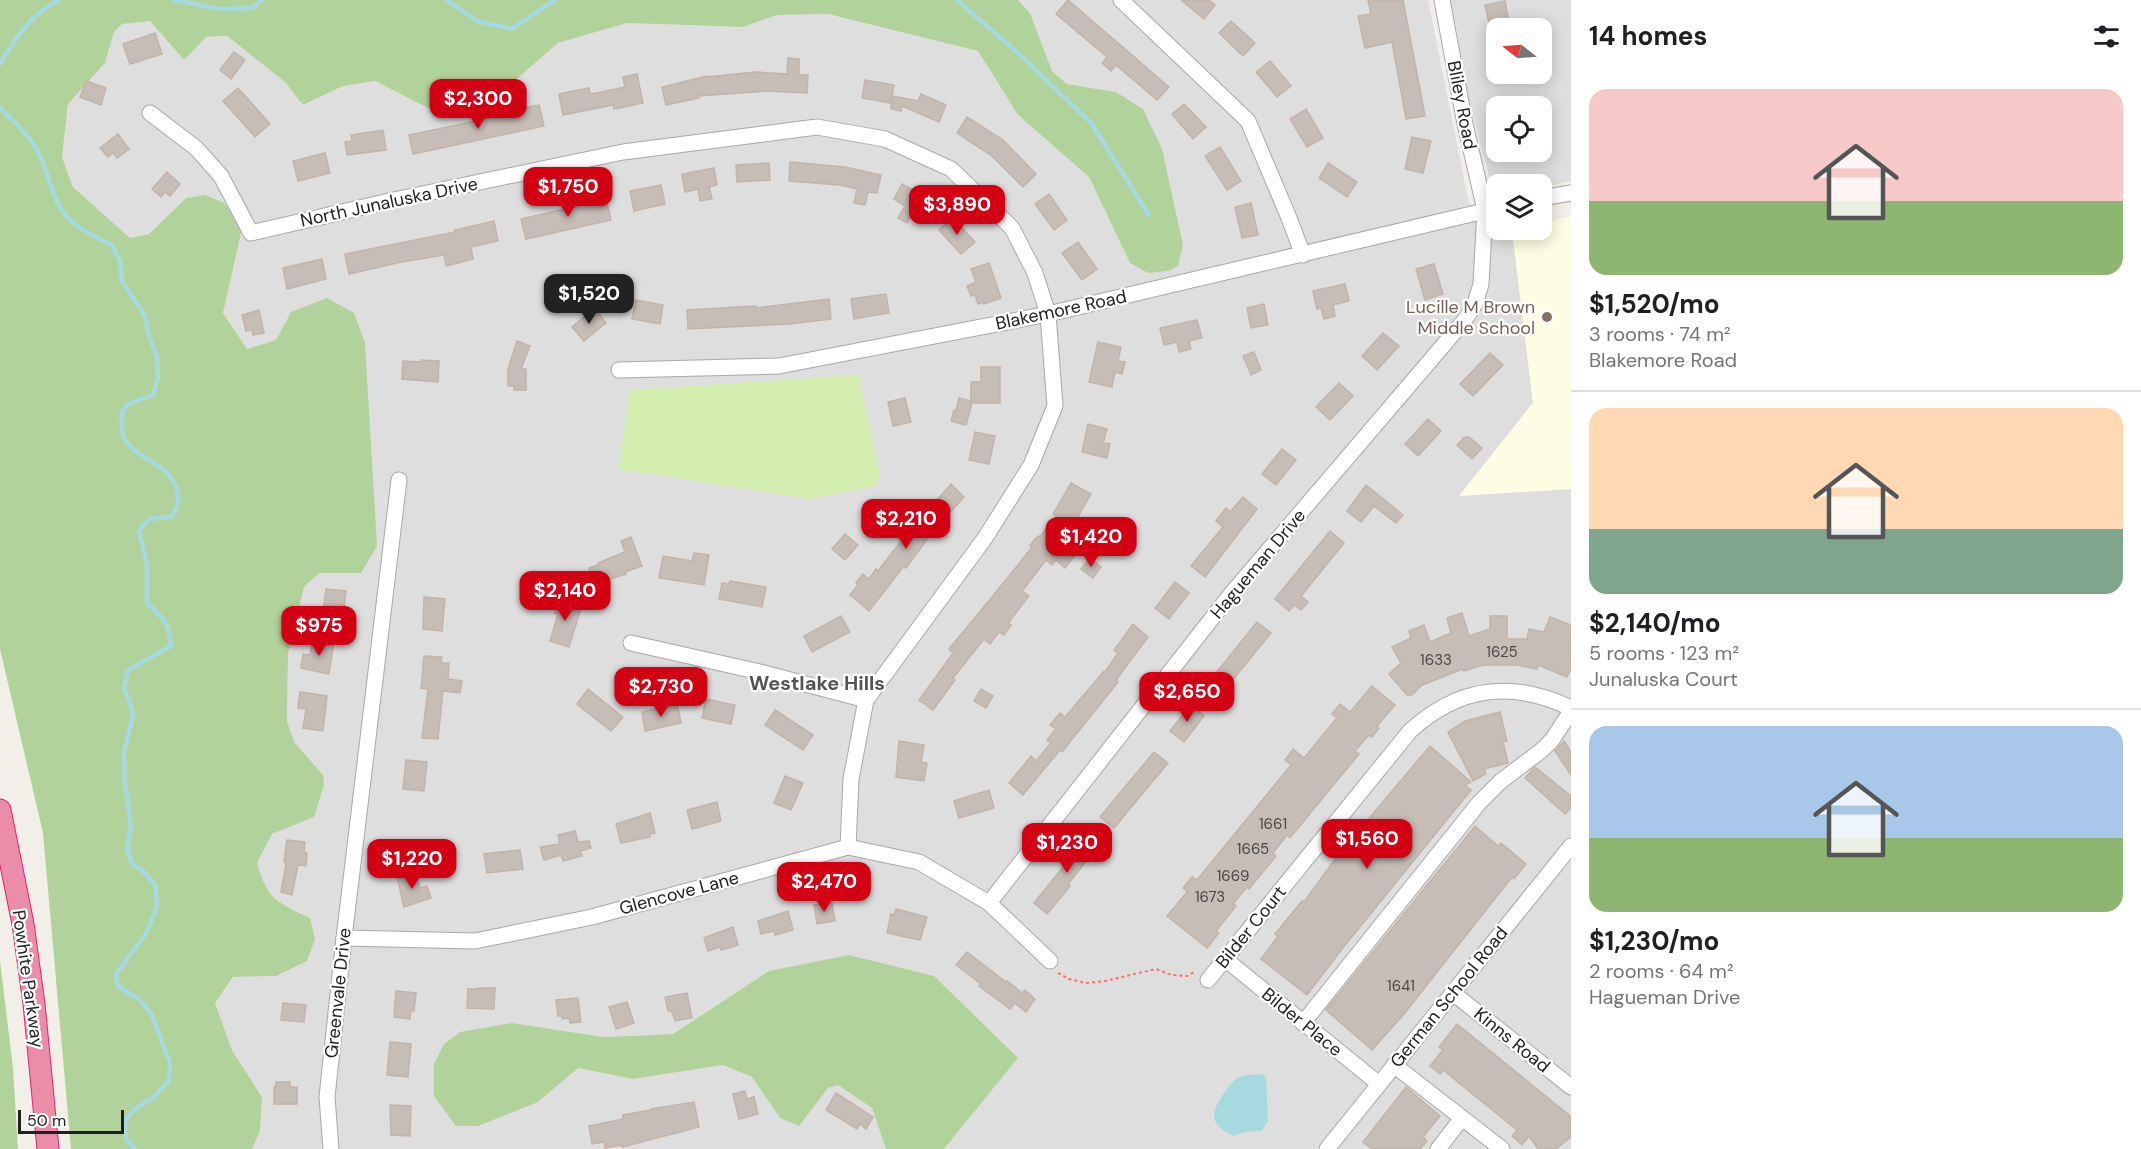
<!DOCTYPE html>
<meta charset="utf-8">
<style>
:root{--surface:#fff;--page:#f2f2f2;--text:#202124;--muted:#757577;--line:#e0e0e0;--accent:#d30014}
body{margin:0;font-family:"DM Sans",sans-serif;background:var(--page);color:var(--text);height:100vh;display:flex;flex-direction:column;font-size:22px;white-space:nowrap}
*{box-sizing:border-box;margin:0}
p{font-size:20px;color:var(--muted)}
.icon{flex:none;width:33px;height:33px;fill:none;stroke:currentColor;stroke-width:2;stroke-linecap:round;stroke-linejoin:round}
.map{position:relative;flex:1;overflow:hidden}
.side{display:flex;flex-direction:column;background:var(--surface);width:570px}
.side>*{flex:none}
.needle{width:39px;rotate:287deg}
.tools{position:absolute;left:1486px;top:18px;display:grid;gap:12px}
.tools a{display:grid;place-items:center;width:66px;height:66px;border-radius:12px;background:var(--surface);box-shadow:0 3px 15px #0003;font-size:30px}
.scale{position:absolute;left:18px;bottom:15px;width:106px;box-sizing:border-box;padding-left:6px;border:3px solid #212121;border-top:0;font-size:16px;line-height:21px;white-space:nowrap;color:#212121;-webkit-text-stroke:4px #fff;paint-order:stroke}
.price{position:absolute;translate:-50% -51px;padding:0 14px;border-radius:12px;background:var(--accent);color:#fff;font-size:20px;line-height:39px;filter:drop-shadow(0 2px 3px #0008)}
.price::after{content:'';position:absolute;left:50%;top:36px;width:18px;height:14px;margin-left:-9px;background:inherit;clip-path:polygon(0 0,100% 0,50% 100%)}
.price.on{background:#222;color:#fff}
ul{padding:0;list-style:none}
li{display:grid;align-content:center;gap:12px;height:318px;padding:0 18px}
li+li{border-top:2px solid var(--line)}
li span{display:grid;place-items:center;height:186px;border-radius:18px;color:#555}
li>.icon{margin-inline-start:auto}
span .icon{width:108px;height:108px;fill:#fffc;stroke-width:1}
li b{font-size:26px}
h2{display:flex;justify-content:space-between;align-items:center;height:72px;padding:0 18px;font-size:26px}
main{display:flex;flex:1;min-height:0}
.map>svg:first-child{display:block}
.residential{fill:#dfdede;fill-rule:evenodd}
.education{fill:#fffce4}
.grass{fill:#d2edad}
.forest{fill:#b1d39b}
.water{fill:#a7d9e1}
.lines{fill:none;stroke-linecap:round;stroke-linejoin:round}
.stream{stroke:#a7d9e1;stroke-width:4.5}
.building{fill:#c7bdb7;stroke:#c4b3a9;stroke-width:1.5}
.minor-casing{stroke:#a8a8a8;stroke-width:17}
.highway-casing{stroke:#e32276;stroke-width:23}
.path{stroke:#ff6d6c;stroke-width:2;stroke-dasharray:3 3;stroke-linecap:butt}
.minor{stroke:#fff;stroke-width:15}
.highway{stroke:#eb8da8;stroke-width:21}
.education-dot{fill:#8d6e63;stroke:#fff;stroke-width:2}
.labels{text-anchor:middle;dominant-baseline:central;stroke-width:4.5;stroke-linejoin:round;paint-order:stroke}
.number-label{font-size:15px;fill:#4a4846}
.street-label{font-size:18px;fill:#212121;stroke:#fff}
.education-label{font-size:18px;fill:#785e54;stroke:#fff;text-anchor:end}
.neighbourhood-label{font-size:20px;font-weight:bold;fill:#545454;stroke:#fff}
</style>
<main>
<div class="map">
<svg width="1571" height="1149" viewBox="0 0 1571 1149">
<rect width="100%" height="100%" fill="#f2eee8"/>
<g class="residential">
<polygon points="1018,0 1428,0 1469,204 1497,221 1497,230 1512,230 1533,403 1460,495 1571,489 1571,1149 944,1149 1018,1058 769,971 673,1034 604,1037 512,1023 538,1102 578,1068 633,1079 723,1065 752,1077 780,1118 828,1088 838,1085 872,1108 886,1149 252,1149 260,1130 262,1097 232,1050 215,1003 233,977 276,976 310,918 281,904 263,885 257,863 272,834 314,817 323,775 295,743 287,722 288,654 304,587 319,573 361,573 291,312 276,340 247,349 223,313 242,229 186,198 149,234 130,238 73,187 62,157 68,104 105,63 114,32 122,24 150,21 206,37 227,36 285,82 304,105 343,86 375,81 430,109 494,99 558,43 627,23 743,27 777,15 828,14 978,51 1018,115 1089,177 1130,263 1148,273 1169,271 1178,266 1116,92 1067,84 1052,71 1030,13"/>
<path d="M1451 0H1571V181L1542 188V184H1497V197L1495 198 1469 101ZM1497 28H1542V74H1497ZM1497 106H1542V152H1497Z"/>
</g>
<polygon class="education" points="1571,216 1571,489 1459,496 1533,403 1512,230 1542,230 1542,223"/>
<polygon class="grass" points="858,375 880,475 877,485 810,499 619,469 630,390"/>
<g class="forest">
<path d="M0 0H1018L1030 13 1052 71 1067 84 1116 92 1143 109 1162 149 1183 245 1178 266 1169 271 1148 273 1130 263 1089 177 1018 115 978 51 828 14 777 15 743 27 627 23 558 43 494 99 457 110 430 109 375 81 343 86 303 105 285 82 227 36 206 37 184 60 150 21 122 24 114 32 105 63 68 104 62 157 73 187 130 238 149 234 186 198 205 195 224 203 242 229 223 313 247 349 276 340 291 312 327 298 354 313 365 343 377 546 361 573H319L304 587 288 654 287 722 295 743 323 775 324 785 314 817 272 834 257 863C267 899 278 903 310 918L315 939 307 961 276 976 233 977 215 1003 232 1050 262 1097 260 1131 252 1149H71L43 833 0 649Z"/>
<polygon points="849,955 934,976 1018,1058 944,1149 886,1149 872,1108 838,1085 828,1088 799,1126 780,1118 752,1077 723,1065 633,1079 578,1068 538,1102 478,1126 456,1126 434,1096 434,1064 444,1044 460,1032 512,1023 604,1037 673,1034 769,971"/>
<polygon points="0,961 13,1068 18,1149 0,1149"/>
</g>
<path class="water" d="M1262 1074 1266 1078 1268 1121 1262 1131 1245 1132 1234 1136C1208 1124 1210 1113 1225 1092 1229 1087 1232 1081 1238 1078 1245 1074 1254 1075 1262 1074Z"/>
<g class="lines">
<g class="stream">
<polyline points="174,0 220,9 252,8 262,0"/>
<polyline points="447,0 477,21 512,29 555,0"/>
<polyline points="957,0 1019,54 1091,123 1149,215"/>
<path d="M0 64C18 35 28 17 59 0"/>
<path d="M0 108C15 123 30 135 39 154 48 171 50 191 60 207 70 225 93 237 112 245L120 261 122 281 145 316 149 336 157 357 158 378 153 395 128 404 123 410C122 418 120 430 124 438 137 461 168 461 177 490 180 500 178 509 171 517L149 519 139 531 147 565V603C163 618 169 622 171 646L130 669 127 673 124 689 129 699 133 716 124 752 125 783 131 828 127 846 132 864 142 870 156 886 157 906 147 932 116 974 118 986 140 1000 152 1015 170 1063 169 1080 154 1097 135 1109 125 1120 126 1140 136 1149"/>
</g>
</g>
<g class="building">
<polygon points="1068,0 1169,87 1157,100 1116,65 1111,71 1102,63 1107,57 1056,14"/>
<polygon points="1181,0 1209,0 1215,5 1204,19"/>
<polygon points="1368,0 1403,0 1425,116 1406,119 1392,42 1365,48 1358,16 1371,14"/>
<polygon points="1505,1 1510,28 1490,28 1485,5"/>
<polygon points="1231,21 1255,43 1243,56 1219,33"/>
<polygon points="155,33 162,54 130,64 123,44"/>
<polygon points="234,52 245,60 231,79 220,70"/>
<polygon points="788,58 799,59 799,75 808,75 807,93 767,91 699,96 699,98 666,105 662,87 707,76 707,77 755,72 787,74"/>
<polygon points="1270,61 1291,86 1277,97 1256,72"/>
<polygon points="637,74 643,103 614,109 613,105 563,115 559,94 589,88 590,94 597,93 625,87 623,77"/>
<polygon points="865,80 894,85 891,101 893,96 918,101 921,94 946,105 939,122 902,106 901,111 891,109 891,101 891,103 862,98"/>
<polygon points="86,81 106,88 101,105 80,97"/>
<polygon points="238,88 270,124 255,137 223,101"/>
<polygon points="1184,104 1206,127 1193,139 1172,114"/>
<polygon points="539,105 544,126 413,154 409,135 509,114 508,111"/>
<polygon points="1306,109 1323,138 1307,147 1290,119"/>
<polygon points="967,117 1003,140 1036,174 1023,187 992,156 957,133"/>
<polygon points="383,130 386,150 347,155 345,142 352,141 351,135"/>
<polygon points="118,134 129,149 117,158 113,153 108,157 100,148"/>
<polygon points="1412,137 1431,141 1423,173 1405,169"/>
<polygon points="1220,147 1241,181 1227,190 1205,156"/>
<polygon points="325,153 330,173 298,181 293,161"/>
<polygon points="790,162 845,167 881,175 877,193 868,192 865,205 854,203 857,189 840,185 789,181"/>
<polygon points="769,163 770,180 737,182 736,165"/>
<polygon points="1328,163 1357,182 1347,197 1319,178"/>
<polygon points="714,168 717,185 709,187 712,199 700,201 698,189 685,192 682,174"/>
<polygon points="167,172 180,184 170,196 165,192 161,197 152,189"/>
<polygon points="902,184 931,200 922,216 914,211 907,223 898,218 905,206 894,199"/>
<polygon points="661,185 665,204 634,211 630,191"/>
<polygon points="605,194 611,220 526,239 521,219 590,203 590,200 595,199 595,196"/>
<polygon points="1049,194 1067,220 1054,230 1035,204"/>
<polygon points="1251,203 1258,235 1242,238 1235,207"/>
<polygon points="953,218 975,242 961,254 939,230"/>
<polygon points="494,221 498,241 471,247 473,259 446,266 444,255 401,262 349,274 345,254 455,232 455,230"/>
<polygon points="1078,242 1097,269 1082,280 1062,253"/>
<polygon points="322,259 326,279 287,289 283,268"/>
<polygon points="989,263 1001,298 984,304 983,302 978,304 975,295 971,296 967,286 976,282 971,269"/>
<polygon points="1434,264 1443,294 1425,300 1416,269"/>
<polygon points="1345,284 1349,301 1333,305 1335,316 1324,319 1321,308 1317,309 1313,291"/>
<polygon points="886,294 889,313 854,319 851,299"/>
<polygon points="829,299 831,319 789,324 688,329 687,310 756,306 756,308"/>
<polygon points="636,300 663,305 660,324 632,319"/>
<polygon points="1264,304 1268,325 1251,328 1247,308"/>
<polygon points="594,308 606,323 584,341 572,327"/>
<polygon points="259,310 264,333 253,335 252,330 246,331 242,315"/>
<polygon points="1197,320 1202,338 1189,341 1191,349 1179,352 1177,342 1164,345 1160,328"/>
<polygon points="1383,333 1399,346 1377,370 1362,356"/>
<polygon points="517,341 530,346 521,369 526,369 526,390 514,390 514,386 508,386 508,369"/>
<polygon points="1098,342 1121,347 1118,361 1125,362 1122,374 1115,372 1112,387 1089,382"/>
<polygon points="1254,352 1261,370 1251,375 1243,356"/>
<polygon points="1490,353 1503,365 1473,396 1460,384"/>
<polygon points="421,360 439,361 438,382 402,379 403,361 421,362"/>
<polygon points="981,367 1000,367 1000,403 972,403 966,425 951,421 954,410 956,411 959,398 971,401 971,382 981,382"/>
<polygon points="1339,383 1353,396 1330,420 1316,407"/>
<polygon points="905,398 911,422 893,426 888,402"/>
<polygon points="1428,419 1441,431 1418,456 1405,444"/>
<polygon points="1088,424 1107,429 1103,443 1110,444 1107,458 1082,452"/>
<polygon points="975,432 995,436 989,464 969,460"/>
<polygon points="1465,437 1469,437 1482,448 1472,459 1457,445"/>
<polygon points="1282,449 1296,460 1276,485 1262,474"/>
<polygon points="1071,483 1091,494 1075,522 1070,519 1057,541 1075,555 1065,568 1056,560 1052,565 1046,560 1022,591 1029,596 1008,623 1011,625 1004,635 999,632 990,644 984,639 953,678 955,680 933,710 919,700 953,653 949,649 1010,575 1032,547 1030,545 1038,536 1040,537 1056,516 1053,514"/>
<polygon points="951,484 964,497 934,530 906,568 904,566 869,611 850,595 858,585 856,583 863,574 869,579 876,569 878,571 905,536"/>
<polygon points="1366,485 1403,515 1396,523 1374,506 1361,522 1347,511"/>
<polygon points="1243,497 1257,509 1205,577 1191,566 1223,527 1216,521 1226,508 1230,512"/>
<polygon points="1330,531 1344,543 1301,596 1308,602 1301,610 1294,605 1289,611 1275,599"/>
<polygon points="845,534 858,545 845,560 832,549"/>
<polygon points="631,537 642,566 625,572 626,574 595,584 589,568 598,565 598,563 625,552 621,541"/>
<polygon points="694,553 709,555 704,585 659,578 663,556 692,561"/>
<polygon points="1090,558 1101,567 1093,578 1081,569"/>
<polygon points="730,581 766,587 762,607 719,599 722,583 729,584"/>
<polygon points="1175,582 1189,593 1169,619 1155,608"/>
<polygon points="326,589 346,591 344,607 324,605"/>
<polygon points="424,597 445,599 442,631 423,629"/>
<polygon points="559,599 582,605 569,647 550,641 558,614 555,613"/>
<polygon points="1462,613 1469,636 1490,629 1490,616 1507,616 1507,639 1527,639 1529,629 1544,632 1550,617 1571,625 1571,668 1567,677 1538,665 1537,669 1517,665 1483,665 1464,671 1463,669 1422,685 1412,695 1407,695 1389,674 1401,663 1392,647 1411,638 1409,631 1424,625 1430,642 1451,633 1447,618"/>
<polygon points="841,616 850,632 812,652 804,636"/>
<polygon points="1257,622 1271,633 1218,698 1204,688"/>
<polygon points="1133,624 1148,637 1116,680 1118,682 1062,752 1060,750 1023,795 1009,783 1031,756 1036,761 1051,743 1047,740 1056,729 1050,725 1060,713 1065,717 1104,671 1105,672 1118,653 1114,650"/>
<polygon points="312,639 334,641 329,674 301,668 303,654 310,655"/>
<polygon points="424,656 442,657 441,663 449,663 448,679 462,681 460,693 443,691 438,739 422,738 428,689 421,688"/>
<polygon points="1372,686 1395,705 1377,726 1379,728 1372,737 1369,735 1355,751 1359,754 1290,838 1287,835 1273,853 1276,856 1249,889 1247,887 1233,904 1236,906 1216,931 1219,933 1207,948 1167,916 1188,891 1183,888 1192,877 1197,880 1291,765 1285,760 1293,749 1304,758 1337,718 1332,714 1340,704 1350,712"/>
<polygon points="588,689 623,717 611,731 577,704"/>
<polygon points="981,689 993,696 986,708 974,701"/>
<polygon points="300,692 327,696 323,731 303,728 306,709 298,708"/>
<polygon points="706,699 735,705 731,724 702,718"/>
<polygon points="677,704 681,723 645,731 642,712"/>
<polygon points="1191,704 1204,716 1184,742 1170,731"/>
<polygon points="775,710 813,735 803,750 765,725"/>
<polygon points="1500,712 1507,741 1503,742 1508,763 1484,769 1486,774 1473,781 1448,732 1465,721"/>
<polygon points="899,741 924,745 921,762 927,763 924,781 896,777"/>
<polygon points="1564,741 1571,752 1571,775 1555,751"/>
<polygon points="1430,746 1471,782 1465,785 1471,790 1342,949 1307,995 1261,959 1278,936 1275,934 1288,918 1302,901 1304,902 1338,855"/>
<polygon points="1154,752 1168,763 1114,828 1100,817"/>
<polygon points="406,760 427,762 424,791 403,789"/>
<polygon points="1535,767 1571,796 1571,808 1565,814 1525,778"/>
<polygon points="785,776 803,783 791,810 774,803"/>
<polygon points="989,790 994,808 959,818 954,801"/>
<polygon points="717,802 721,821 692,829 687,810"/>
<polygon points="650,813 655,833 650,834 650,837 621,843 616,824"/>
<polygon points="1475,826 1498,846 1501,843 1526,864 1514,879 1512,877 1404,1014 1372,1050 1326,1010"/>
<polygon points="575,831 578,842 589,841 591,848 580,851 582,856 563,861 561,855 544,860 540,847 560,844 558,835"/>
<polygon points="1086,834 1099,845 1068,884 1070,886 1047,914 1034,903 1068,861 1066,860"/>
<polygon points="287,840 305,842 304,853 307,853 306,866 298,865 292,895 281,892 286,864 284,861"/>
<polygon points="520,850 523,869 487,873 484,854"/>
<polygon points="415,871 420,888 427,886 431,898 404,907 397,877"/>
<polygon points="832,903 835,921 817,924 814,905"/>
<polygon points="896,909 927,917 920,940 887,933 891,914 894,915"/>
<polygon points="788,911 793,930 775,935 774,931 761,934 758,921"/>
<polygon points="733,927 738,945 721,950 720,947 708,951 704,938"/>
<polygon points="967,952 1006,982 1007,981 1022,993 1025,990 1035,999 1026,1012 1015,1003 1010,1009 979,986 981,984 956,965"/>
<polygon points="478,988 495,988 494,1009 467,1008 468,989 478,989"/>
<polygon points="396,991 416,993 414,1011 411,1011 410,1019 394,1017"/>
<polygon points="687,993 692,1018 675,1021 671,1010 668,1011 665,997"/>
<polygon points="578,998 581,1022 570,1023 569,1018 562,1019 562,1016 558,1016 556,1000"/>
<polygon points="627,1002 634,1023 616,1029 609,1007"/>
<polygon points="283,1003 306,1005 304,1022 281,1020"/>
<polygon points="1457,1024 1569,1115 1571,1118 1571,1137 1556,1149 1538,1149 1529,1136 1522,1145 1512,1136 1517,1130 1443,1070 1440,1074 1430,1066 1443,1050 1439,1047"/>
<polygon points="390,1042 411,1044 408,1077 387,1075"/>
<polygon points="276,1082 290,1082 290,1087 297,1087 297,1104 274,1104 274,1087 276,1087"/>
<polygon points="1406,1087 1440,1116 1423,1137 1427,1141 1420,1149 1372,1149 1363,1142"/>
<polygon points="745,1091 747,1099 754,1097 758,1114 739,1119 733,1094"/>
<polygon points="836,1093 873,1117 866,1129 860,1124 857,1129 826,1110"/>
<polygon points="694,1102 699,1127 622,1147 621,1145 605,1148 604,1142 592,1144 589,1126 623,1119 623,1115 651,1110 651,1109"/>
<polygon points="390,1105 411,1106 410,1136 391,1135"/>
</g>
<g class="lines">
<g class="minor-casing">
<g id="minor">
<polyline points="1121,0 1248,121 1289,218 1303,255"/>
<polyline points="150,113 196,148 221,176 251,233 394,200 623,152 817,127 885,139 951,169 1012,228 1035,273 1048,314 1055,406 1031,465 985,538 866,700 851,779 848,847"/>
<polyline points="1542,198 1571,193"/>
<polyline points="619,370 779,366 1048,314 1497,208"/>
<polyline points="631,643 760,672 866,700"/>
<polyline points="989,903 1231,594 1464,321 1475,304 1481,284 1485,210 1465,124 1442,0"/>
<polyline points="344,938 475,941 592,917 848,847 919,862 989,903 1050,961"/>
<polyline points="1225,959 1379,1084"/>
<path d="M1208 980 1410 731C1459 686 1512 680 1571 708"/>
<polyline points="1453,993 1571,1087"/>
<polyline points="1303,1023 1479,803 1501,781 1542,750 1552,740 1571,711"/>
<polyline points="1394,1065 1502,1149"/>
<polyline points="331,1149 327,1097 344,938 399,480"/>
<polyline points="1327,1149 1571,846"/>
<polyline points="1438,1149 1462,1118"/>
</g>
</g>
<g class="highway-casing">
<polyline id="highway" points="0,810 23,924 34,1004 48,1149"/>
</g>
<polyline class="path" points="1058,973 1069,979 1086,983 1105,981 1156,969 1172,975 1187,976 1196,971"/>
<use href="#minor" class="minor"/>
<use href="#highway" class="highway"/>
</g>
<circle class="education-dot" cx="1547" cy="317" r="6"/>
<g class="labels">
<g class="number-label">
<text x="1502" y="652">1625</text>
<text x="1436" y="660">1633</text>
<text x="1273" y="824">1661</text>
<text x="1253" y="849">1665</text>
<text x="1233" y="876">1669</text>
<text x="1210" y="897">1673</text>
<text x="1401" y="986">1641</text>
</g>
<g class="street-label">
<text transform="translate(1462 105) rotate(79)">Bliley Road</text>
<text transform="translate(389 202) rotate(-12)">North Junaluska Drive</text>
<text transform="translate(1061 310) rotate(-12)">Blakemore Road</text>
<text transform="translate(1258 564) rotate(-50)">Hagueman Drive</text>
<text transform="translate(679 893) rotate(-15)">Glencove Lane</text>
<text transform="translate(1251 927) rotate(-51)">Bilder Court</text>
<text transform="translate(28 979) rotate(82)">Powhite Parkway</text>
<text transform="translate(338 993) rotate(-84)">Greenvale Drive</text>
<text transform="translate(1449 997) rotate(-51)">German School Road</text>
<text transform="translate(1302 1022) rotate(39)">Bilder Place</text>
<text transform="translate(1512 1040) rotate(39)">Kinns Road</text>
</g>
<g class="education-label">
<text x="1535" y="307">Lucille M Brown<tspan x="1535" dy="21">Middle School</tspan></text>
</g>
<g class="neighbourhood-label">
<text x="817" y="683">Westlake Hills</text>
</g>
</g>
</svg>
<div class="tools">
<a><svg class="needle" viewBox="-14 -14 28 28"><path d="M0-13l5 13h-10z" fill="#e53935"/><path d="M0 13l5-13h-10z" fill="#757577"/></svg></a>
<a><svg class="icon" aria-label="locate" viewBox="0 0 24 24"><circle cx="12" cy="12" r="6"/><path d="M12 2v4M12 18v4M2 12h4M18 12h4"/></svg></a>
<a><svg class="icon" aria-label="layers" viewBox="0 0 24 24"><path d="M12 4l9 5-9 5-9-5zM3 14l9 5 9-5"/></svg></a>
</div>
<div class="scale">50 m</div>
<b class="price" style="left:478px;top:130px">$2,300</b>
<b class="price" style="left:568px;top:218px">$1,750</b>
<b class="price" style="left:957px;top:236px">$3,890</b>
<b class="price on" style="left:589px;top:325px">$1,520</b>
<b class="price" style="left:906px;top:550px">$2,210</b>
<b class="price" style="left:1091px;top:568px">$1,420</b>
<b class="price" style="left:565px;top:622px">$2,140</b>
<b class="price" style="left:319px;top:657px">$975</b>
<b class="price" style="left:661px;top:718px">$2,730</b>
<b class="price" style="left:1187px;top:723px">$2,650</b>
<b class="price" style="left:1367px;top:870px">$1,560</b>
<b class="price" style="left:1067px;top:874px">$1,230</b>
<b class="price" style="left:412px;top:890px">$1,220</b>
<b class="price" style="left:824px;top:913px">$2,470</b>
</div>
<section class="side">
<h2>14 homes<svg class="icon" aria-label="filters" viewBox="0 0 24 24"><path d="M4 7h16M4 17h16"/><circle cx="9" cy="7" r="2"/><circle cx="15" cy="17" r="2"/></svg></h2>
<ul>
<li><span style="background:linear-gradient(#f6c9c9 60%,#8fb573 0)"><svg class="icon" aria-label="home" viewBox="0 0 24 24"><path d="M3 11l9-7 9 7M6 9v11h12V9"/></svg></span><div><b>$1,520/mo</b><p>3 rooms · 74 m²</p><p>Blakemore Road</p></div></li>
<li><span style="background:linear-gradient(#ffd9b3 65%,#7fa58c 0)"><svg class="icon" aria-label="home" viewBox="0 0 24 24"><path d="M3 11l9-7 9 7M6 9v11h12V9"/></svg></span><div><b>$2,140/mo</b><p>5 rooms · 123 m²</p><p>Junaluska Court</p></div></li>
<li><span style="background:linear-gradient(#a9c7e8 60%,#8fb573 0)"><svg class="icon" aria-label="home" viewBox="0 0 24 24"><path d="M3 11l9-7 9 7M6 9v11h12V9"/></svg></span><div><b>$1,230/mo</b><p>2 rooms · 64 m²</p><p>Hagueman Drive</p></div></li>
</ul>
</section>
</main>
